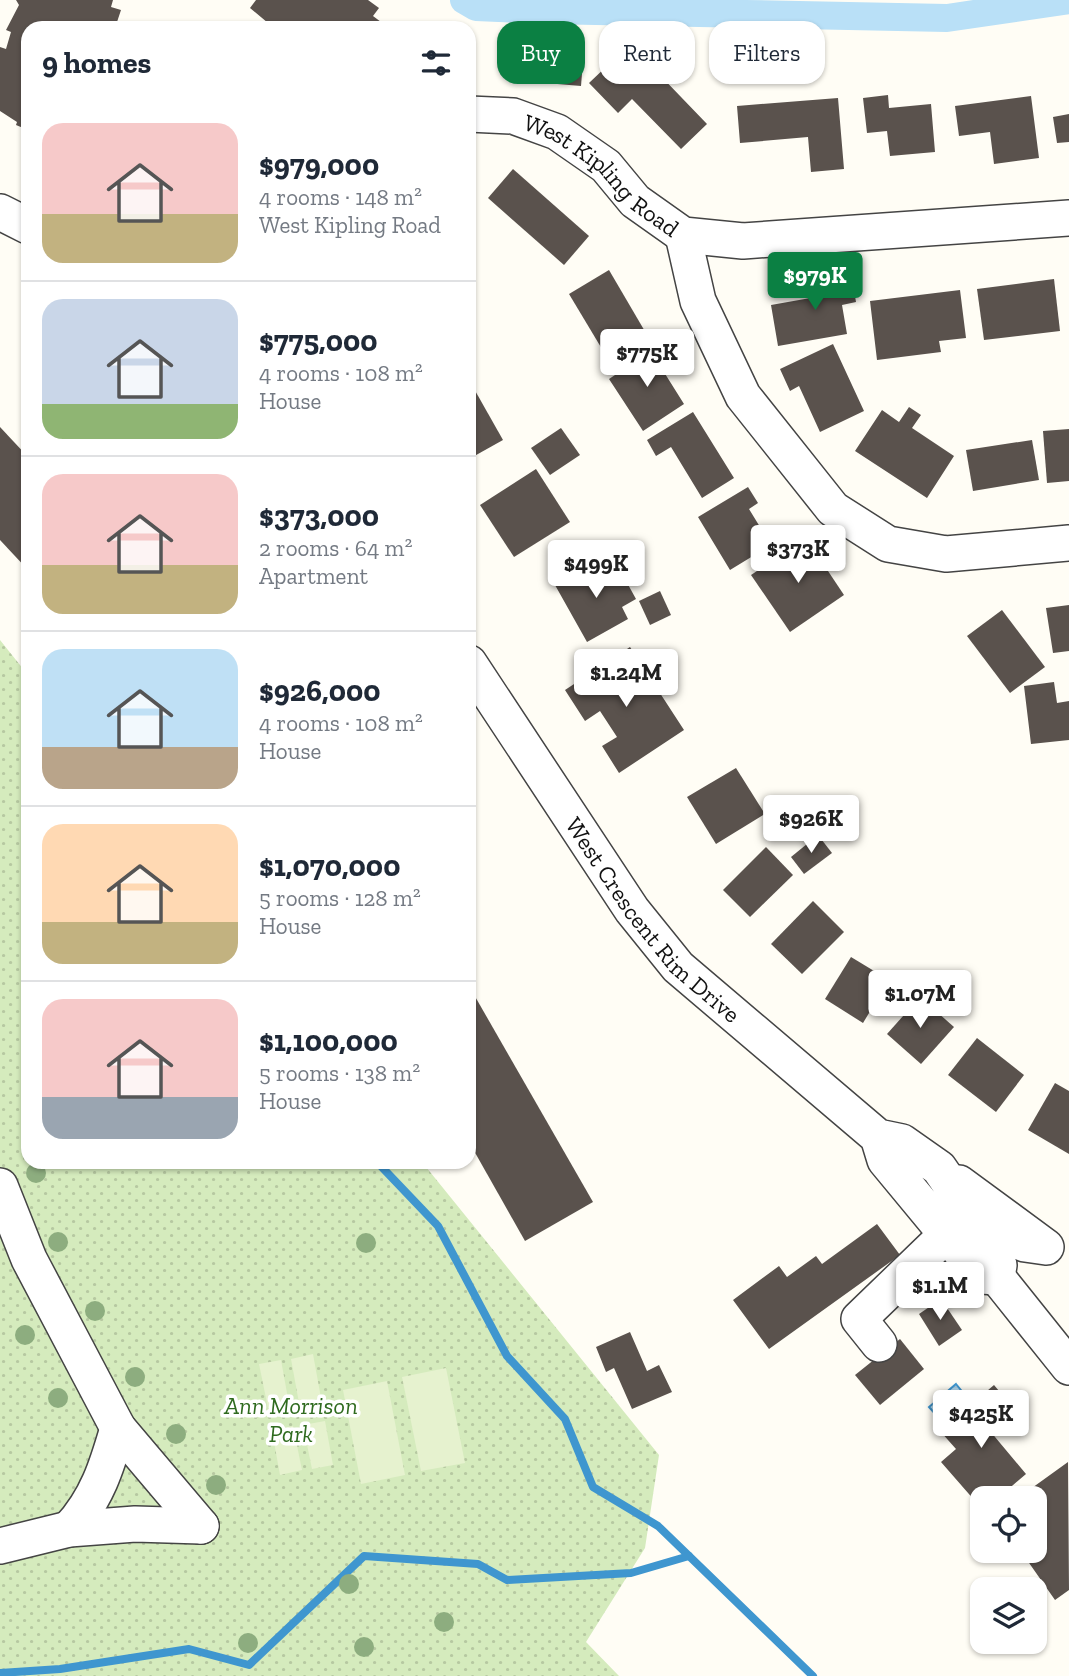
<!DOCTYPE html>
<meta charset="utf-8">
<style>
:root{--surface:#fff;--page:#f2f2f3;--text:#1f2937;--muted:#747a83;--line:#e0e1e3;--accent:#0b8043}
body{margin:0;font-family:"Zilla Slab",serif;background:var(--page);color:var(--text);height:100vh;display:flex;flex-direction:column;font-size:26px;white-space:nowrap}
*{box-sizing:border-box;margin:0}
p{font-size:23px;color:var(--muted)}
.icon{flex:none;width:38px;height:38px;fill:none;stroke:currentColor;stroke-width:2;stroke-linecap:round;stroke-linejoin:round}
.map{position:relative;flex:1;overflow:hidden}
.panel{position:absolute;left:21px;top:21px;width:455px;height:1148px;display:flex;flex-direction:column;background:var(--surface);border-radius:21px;box-shadow:0 2px 5px #0004}
.panel>*{flex:none}
.guide{position:absolute;left:497px;top:21px;width:466px;height:63px;display:flex;gap:14px}
.controls{position:absolute;left:970px;top:1486px;display:grid;gap:14px}
.controls a{display:grid;place-items:center;width:77px;height:77px;border-radius:14px;background:var(--surface);box-shadow:0 2px 5px #0004;font-size:35px}
.price{position:absolute;translate:-50% -60px;padding:0 16px;border-radius:7px;background:#fff;color:#222;font-size:23px;line-height:46px;filter:drop-shadow(0 2px 4px #0008)}
.price::after{content:'';position:absolute;left:50%;top:42px;width:21px;height:16px;margin-left:-10px;background:inherit;clip-path:polygon(0 0,100% 0,50% 100%)}
.price.current{background:var(--accent);color:#fff}
ul{padding:0;list-style:none}
li{display:flex;align-items:center;gap:21px;height:175px;padding:0 21px}
li+li{border-top:2px solid var(--line)}
li span{display:grid;place-items:center;flex:none;width:196px;height:140px;border-radius:21px;color:#555}
li>.icon{margin-inline-start:auto}
span .icon{width:84px;height:84px;fill:#fffc;stroke-width:1}
li b{font-size:30px}
h2{display:flex;justify-content:space-between;align-items:center;height:84px;padding:0 21px;font-size:30px}
.pill{padding:0 24px;border-radius:21px;background:var(--surface);box-shadow:0 2px 5px #0004;font-size:24px;line-height:63px}
.pill.current{background:var(--accent);color:#fff}
.map>svg:first-child{display:block}
.park{fill:url(#park-dots)}
.pitch{fill:#e6f2cf}
.water{fill:url(#water-rules);stroke:#3f96cf;stroke-width:2}
.lines{fill:none;stroke-linecap:round;stroke-linejoin:round}
.stream{stroke:#3f96cf;stroke-width:8}
.canal{stroke:#b9e0f7;stroke-width:28}
.building{fill:#5a524d}
.minor-casing{stroke:#444;stroke-width:38}
.minor{stroke:#fff;stroke-width:35}
.tree{fill:#8dad7f}
.labels{text-anchor:middle;dominant-baseline:central;stroke-width:7;stroke-linejoin:round;paint-order:stroke}
.street-label{font-size:24px;fill:#111;stroke:#fff}
.park-label{font-size:24px;font-style:italic;fill:#2f6b1f;stroke:#fff}
</style>
<div class="map">
<svg width="1069" height="1676" viewBox="0 0 1069 1676">
<defs>
<pattern id="park-dots" width="8" height="8" patternUnits="userSpaceOnUse" patternTransform="scale(1.75)"><rect width="8" height="8" fill="#d5ebbd"/><path d="M2 2h.1M6 6h.1" fill="none" stroke="#b6c8a1" stroke-width="1.8" stroke-linecap="round"/></pattern>
<pattern id="water-rules" width="6" height="5" patternUnits="userSpaceOnUse" patternTransform="scale(1.75)"><rect width="6" height="5" fill="#b9e0f7"/><path d="M0 2.5h6" fill="none" stroke="#9ebfd3"/></pattern>
</defs>
<rect width="100%" height="100%" fill="#fffdf5"/>
<polygon class="park" points="0,640 28,675 28,1162 422,1162 659,1455 645,1548 586,1642 619,1676 0,1676"/>
<g class="pitch">
<polygon points="313,1354 321,1398 299,1403 291,1359"/>
<polygon points="281,1360 289,1404 268,1408 259,1364"/>
<polygon points="446,1368 465,1463 421,1471 402,1377"/>
<polygon points="387,1381 405,1475 361,1484 343,1390"/>
<polygon points="325,1421 333,1465 312,1469 303,1425"/>
<polygon points="293,1426 302,1470 280,1475 272,1431"/>
</g>
<polygon class="water" points="956,1384 964,1394 938,1417 929,1407"/>
<g class="lines">
<g class="stream">
<polyline points="377,1162 438,1226 507,1356 565,1419 593,1487 658,1526 813,1676"/>
<polyline points="0,1673 60,1669 189,1649 249,1665 364,1556 478,1564 507,1580 631,1573 689,1556"/>
</g>
<polyline class="canal" points="464,0 476,7 544,10 947,18 1069,0"/>
</g>
<g class="building">
<polygon points="16,0 113,0 111,7 121,10 115,28 28,28 28,130 16,125 17,122 0,111 0,47 6,49 11,32 6,30 19,5"/>
<polygon points="256,0 368,0 379,8 373,16 389,28 274,28 250,8"/>
<polygon points="513,43 584,49 581,86 510,80"/>
<polygon points="630,44 707,124 681,149 632,99 618,113 589,83"/>
<polygon points="888,95 889,108 931,104 935,152 890,156 887,131 867,133 863,98"/>
<polygon points="1031,96 1039,158 994,164 990,132 959,136 955,106"/>
<polygon points="838,98 844,169 811,172 808,137 740,143 737,106"/>
<polygon points="1069,114 1069,142 1057,143 1053,117"/>
<polygon points="513,169 589,236 564,265 488,198"/>
<polygon points="609,270 650,340 611,364 569,294"/>
<polygon points="851,273 856,302 842,305 847,334 778,346 771,305 816,297 813,279"/>
<polygon points="1054,279 1060,331 984,340 977,289"/>
<polygon points="960,290 966,338 939,341 941,352 877,360 870,301"/>
<polygon points="663,343 669,353 657,361 684,404 643,431 609,379"/>
<polygon points="833,344 864,411 820,432 799,386 790,391 780,369"/>
<polygon points="473,387 503,440 469,459 469,390"/>
<polygon points="909,407 921,415 912,428 954,456 927,498 855,451 882,410 899,422"/>
<polygon points="693,412 734,478 702,498 671,447 656,456 647,440"/>
<polygon points="0,427 28,457 28,570 0,540"/>
<polygon points="561,428 580,455 550,475 531,448"/>
<polygon points="1069,429 1069,481 1047,483 1043,431"/>
<polygon points="1032,440 1039,480 973,491 966,450"/>
<polygon points="536,469 570,522 514,557 480,505"/>
<polygon points="748,487 758,503 749,509 771,545 730,570 698,517"/>
<polygon points="806,538 844,595 790,632 751,575"/>
<polygon points="597,562 605,578 620,570 636,599 622,607 628,619 587,642 555,585"/>
<polygon points="660,591 671,615 650,625 639,601"/>
<polygon points="1069,605 1069,651 1053,653 1046,608"/>
<polygon points="1002,610 1045,667 1010,693 967,636"/>
<polygon points="630,647 684,730 619,773 602,746 617,737 600,711 585,721 565,690"/>
<polygon points="1054,682 1057,703 1069,701 1069,740 1031,744 1024,686"/>
<polygon points="736,768 765,814 716,844 687,797"/>
<polygon points="818,835 832,853 804,874 791,857"/>
<polygon points="766,847 793,875 750,917 723,890"/>
<polygon points="813,901 844,932 802,974 771,944"/>
<polygon points="851,957 889,980 863,1023 825,999"/>
<polygon points="469,986 593,1202 525,1241 469,1142"/>
<polygon points="920,997 954,1027 921,1064 887,1034"/>
<polygon points="977,1038 1024,1075 996,1112 948,1075"/>
<polygon points="1055,1083 1069,1091 1069,1154 1028,1130"/>
<polygon points="877,1224 900,1255 769,1349 733,1300 779,1266 787,1277 816,1256 822,1264"/>
<polygon points="941,1299 962,1330 939,1346 919,1314"/>
<polygon points="630,1332 647,1371 659,1365 672,1392 632,1409 614,1368 606,1372 596,1347"/>
<polygon points="900,1339 924,1369 880,1405 855,1375"/>
<polygon points="994,1385 1010,1404 985,1425 1026,1474 998,1498 982,1498 982,1509 941,1462 956,1449 940,1431"/>
<polygon points="1068,1462 1069,1590 1055,1600 1020,1550 1034,1550 1034,1498 1018,1498"/>
</g>
<g class="lines">
<g class="minor-casing">
<g id="minor">
<path id="s1" d="M469 114 513 116 557 132 606 166 635 201 683 235 743 241 1069 218"/>
<polyline points="0,212 28,226"/>
<polyline points="683,235 698,301 743,396 833,509 888,544 946,554 1069,543"/>
<path id="s2" d="M469 663 632 910 678 967 878 1137 902 1142 939 1168 981 1229 999 1265 997 1277 981 1276 885 1160 878 1137"/>
<polyline points="959,1183 1046,1247 1025,1244 969,1224"/>
<polyline points="0,1186 29,1259 118,1428 201,1526"/>
<polyline points="997,1277 1069,1367"/>
<polyline points="879,1344 859,1319 947,1234"/>
<path d="M69 1529C97 1499 107 1466 118 1428"/>
<polyline points="0,1546 69,1529 135,1524 201,1526"/>
</g>
</g>
<use href="#minor" class="minor"/>
</g>
<g class="tree">
<circle cx="36" cy="1173" r="10"/>
<circle cx="58" cy="1242" r="10"/>
<circle cx="366" cy="1243" r="10"/>
<circle cx="95" cy="1311" r="10"/>
<circle cx="25" cy="1335" r="10"/>
<circle cx="135" cy="1377" r="10"/>
<circle cx="58" cy="1398" r="10"/>
<circle cx="176" cy="1434" r="10"/>
<circle cx="216" cy="1485" r="10"/>
<circle cx="349" cy="1584" r="10"/>
<circle cx="444" cy="1622" r="10"/>
<circle cx="248" cy="1643" r="10"/>
<circle cx="364" cy="1647" r="10"/>
</g>
<g class="labels">
<g class="street-label">
<text stroke="none"><textPath href="#s1" startOffset="152">West Kipling Road</textPath></text>
<text stroke="none"><textPath href="#s2" startOffset="317">West Crescent Rim Drive</textPath></text>
</g>
<g class="park-label">
<text x="291" y="1405">Ann Morrison<tspan x="291" dy="28">Park</tspan></text>
</g>
</g>
</svg>
<div class="controls">
<a><svg class="icon" aria-label="locate" viewBox="0 0 24 24"><circle cx="12" cy="12" r="6"/><path d="M12 2v4M12 18v4M2 12h4M18 12h4"/></svg></a>
<a><svg class="icon" aria-label="layers" viewBox="0 0 24 24"><path d="M12 4l9 5-9 5-9-5zM3 14l9 5 9-5"/></svg></a>
</div>
<b class="price current" style="left:815px;top:312px">$979K</b>
<b class="price" style="left:647px;top:389px">$775K</b>
<b class="price" style="left:798px;top:585px">$373K</b>
<b class="price" style="left:596px;top:600px">$499K</b>
<b class="price" style="left:626px;top:709px">$1.24M</b>
<b class="price" style="left:811px;top:855px">$926K</b>
<b class="price" style="left:920px;top:1030px">$1.07M</b>
<b class="price" style="left:940px;top:1322px">$1.1M</b>
<b class="price" style="left:981px;top:1450px">$425K</b>
<div class="guide">
<a class="pill current">Buy</a>
<a class="pill">Rent</a>
<a class="pill">Filters</a>
</div>
<section class="panel">
<h2>9 homes<svg class="icon" aria-label="filters" viewBox="0 0 24 24"><path d="M4 7h16M4 17h16"/><circle cx="9" cy="7" r="2"/><circle cx="15" cy="17" r="2"/></svg></h2>
<ul>
<li><span style="background:linear-gradient(#f6c9c9 65%,#c2b280 0)"><svg class="icon" aria-label="home" viewBox="0 0 24 24"><path d="M3 11l9-7 9 7M6 9v11h12V9"/></svg></span><div><b>$979,000</b><p>4 rooms · 148 m²</p><p>West Kipling Road</p></div></li>
<li><span style="background:linear-gradient(#c9d6e8 75%,#8fb573 0)"><svg class="icon" aria-label="home" viewBox="0 0 24 24"><path d="M3 11l9-7 9 7M6 9v11h12V9"/></svg></span><div><b>$775,000</b><p>4 rooms · 108 m²</p><p>House</p></div></li>
<li><span style="background:linear-gradient(#f6c9c9 65%,#c2b280 0)"><svg class="icon" aria-label="home" viewBox="0 0 24 24"><path d="M3 11l9-7 9 7M6 9v11h12V9"/></svg></span><div><b>$373,000</b><p>2 rooms · 64 m²</p><p>Apartment</p></div></li>
<li><span style="background:linear-gradient(#bfe0f5 70%,#b9a48a 0)"><svg class="icon" aria-label="home" viewBox="0 0 24 24"><path d="M3 11l9-7 9 7M6 9v11h12V9"/></svg></span><div><b>$926,000</b><p>4 rooms · 108 m²</p><p>House</p></div></li>
<li><span style="background:linear-gradient(#ffd9b3 70%,#c2b280 0)"><svg class="icon" aria-label="home" viewBox="0 0 24 24"><path d="M3 11l9-7 9 7M6 9v11h12V9"/></svg></span><div><b>$1,070,000</b><p>5 rooms · 128 m²</p><p>House</p></div></li>
<li><span style="background:linear-gradient(#f6c9c9 70%,#9aa5b1 0)"><svg class="icon" aria-label="home" viewBox="0 0 24 24"><path d="M3 11l9-7 9 7M6 9v11h12V9"/></svg></span><div><b>$1,100,000</b><p>5 rooms · 138 m²</p><p>House</p></div></li>
</ul>
</section>
</div>
